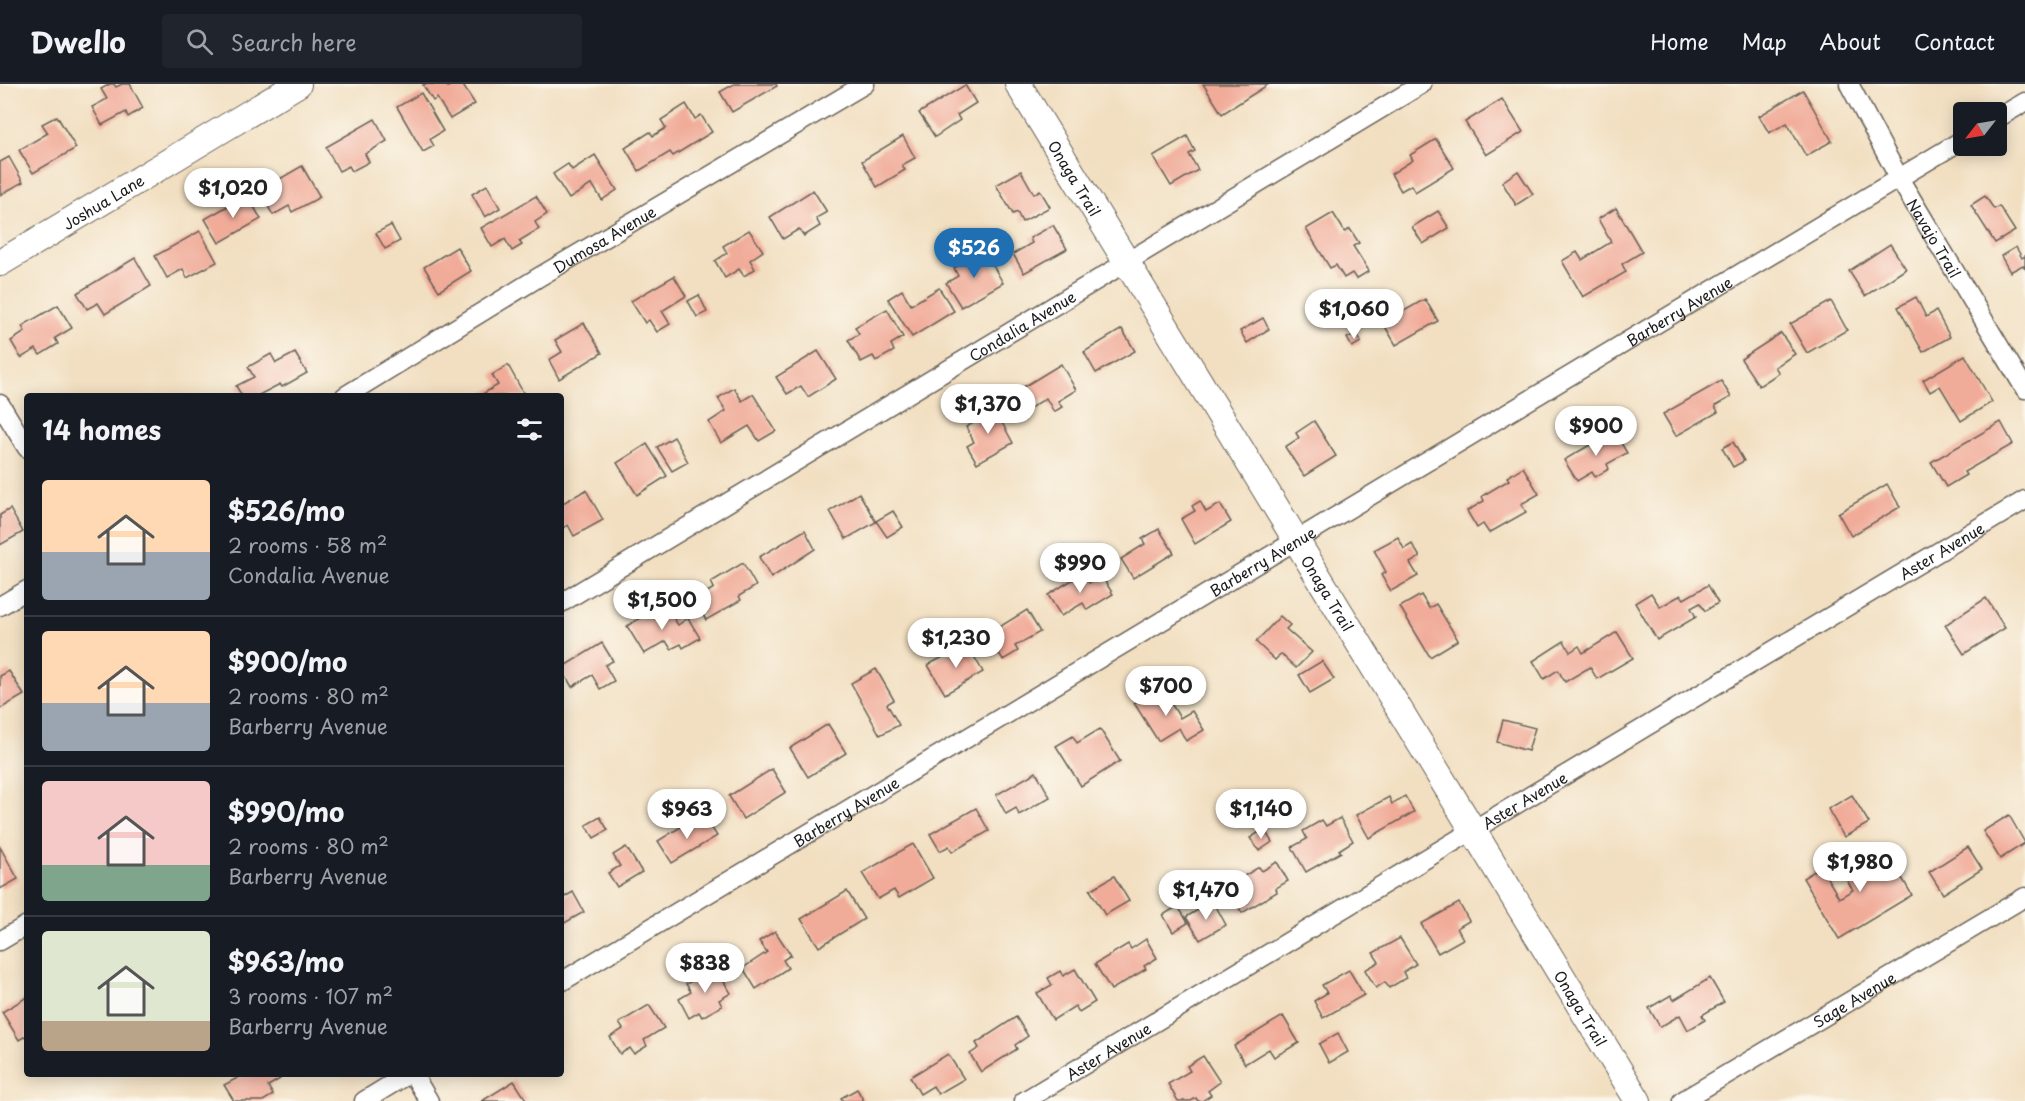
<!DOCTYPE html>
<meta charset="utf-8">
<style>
:root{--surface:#171b24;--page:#20242c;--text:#f1f3f6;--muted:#9ea1a6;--line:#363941;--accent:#1f6fb2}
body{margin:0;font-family:"Playpen Sans",sans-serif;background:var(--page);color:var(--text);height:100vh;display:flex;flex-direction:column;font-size:22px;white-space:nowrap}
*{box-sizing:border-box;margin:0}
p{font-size:20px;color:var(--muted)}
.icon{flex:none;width:33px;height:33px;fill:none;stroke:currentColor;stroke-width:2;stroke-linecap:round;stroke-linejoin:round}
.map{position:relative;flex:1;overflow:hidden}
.drawer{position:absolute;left:24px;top:309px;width:540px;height:684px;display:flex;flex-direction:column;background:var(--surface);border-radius:6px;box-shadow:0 3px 15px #0003}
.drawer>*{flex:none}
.needle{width:39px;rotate:239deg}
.controls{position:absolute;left:1953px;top:18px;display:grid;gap:12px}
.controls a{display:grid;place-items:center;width:54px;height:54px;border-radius:6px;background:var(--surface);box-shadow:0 3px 15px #0003;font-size:30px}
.price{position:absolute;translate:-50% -51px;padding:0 14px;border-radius:21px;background:#fff;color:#222;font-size:20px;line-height:39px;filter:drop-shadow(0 2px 3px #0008)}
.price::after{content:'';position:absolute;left:50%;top:36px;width:18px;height:14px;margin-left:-9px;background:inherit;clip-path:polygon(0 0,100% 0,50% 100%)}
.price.current{background:var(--accent);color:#fff}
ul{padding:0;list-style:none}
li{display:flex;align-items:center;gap:18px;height:150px;padding:0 18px}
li+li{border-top:2px solid var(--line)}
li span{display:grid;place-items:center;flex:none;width:168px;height:120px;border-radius:6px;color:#555}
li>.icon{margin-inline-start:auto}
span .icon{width:72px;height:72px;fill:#fffc;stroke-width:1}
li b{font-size:26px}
h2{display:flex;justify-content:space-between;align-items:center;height:72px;padding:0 18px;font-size:26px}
header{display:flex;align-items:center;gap:36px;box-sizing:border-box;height:84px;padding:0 30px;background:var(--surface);border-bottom:2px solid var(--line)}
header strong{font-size:28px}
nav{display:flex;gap:33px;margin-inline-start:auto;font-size:21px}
.search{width:420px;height:54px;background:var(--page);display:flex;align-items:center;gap:15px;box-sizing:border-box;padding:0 21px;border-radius:6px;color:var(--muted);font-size:22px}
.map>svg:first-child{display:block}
.building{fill:#f1ab99}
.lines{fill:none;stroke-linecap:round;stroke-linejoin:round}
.street-casing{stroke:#676056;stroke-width:21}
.secondary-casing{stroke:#676056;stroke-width:28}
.street{stroke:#fff;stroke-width:18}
.secondary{stroke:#fff;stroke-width:26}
.labels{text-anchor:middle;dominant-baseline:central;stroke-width:5;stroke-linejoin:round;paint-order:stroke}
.street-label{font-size:15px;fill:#1c1c1c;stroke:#fbf7ec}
</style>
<header>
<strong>Dwello</strong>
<div class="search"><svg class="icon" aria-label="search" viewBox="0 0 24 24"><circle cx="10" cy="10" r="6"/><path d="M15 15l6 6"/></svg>Search here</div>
<nav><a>Home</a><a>Map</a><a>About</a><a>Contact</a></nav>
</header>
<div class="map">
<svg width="2025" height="1017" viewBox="0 0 2025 1017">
<rect width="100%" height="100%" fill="#fbf7ec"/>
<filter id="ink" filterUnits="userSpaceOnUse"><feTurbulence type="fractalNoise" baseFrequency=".0167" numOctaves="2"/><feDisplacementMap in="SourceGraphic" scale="12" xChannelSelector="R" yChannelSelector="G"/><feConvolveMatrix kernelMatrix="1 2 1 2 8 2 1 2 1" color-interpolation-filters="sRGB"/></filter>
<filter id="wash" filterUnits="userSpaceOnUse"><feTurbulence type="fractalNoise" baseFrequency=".008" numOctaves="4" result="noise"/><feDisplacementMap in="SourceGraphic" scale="24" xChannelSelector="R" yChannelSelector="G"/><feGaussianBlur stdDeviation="1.35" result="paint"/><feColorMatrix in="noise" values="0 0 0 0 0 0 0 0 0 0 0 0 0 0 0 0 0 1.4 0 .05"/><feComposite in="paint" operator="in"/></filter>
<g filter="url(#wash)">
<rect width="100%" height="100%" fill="#f2dfc1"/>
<g id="blocks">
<g class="building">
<polygon points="110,0 114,0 116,3 122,0 130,0 143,24 128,33 126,28 102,41 92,23 107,15 101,5"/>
<polygon points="426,0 446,0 448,3 452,0 462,0 475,20 450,35 437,14 433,17 423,1"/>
<polygon points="734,0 776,0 777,2 732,28 720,8"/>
<polygon points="1203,0 1269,0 1222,30"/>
<polygon points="965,1 976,19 957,31 960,36 935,53 919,29"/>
<polygon points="1803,6 1832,57 1806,72 1787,39 1769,49 1759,32"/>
<polygon points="421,9 443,47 430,55 434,62 423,68 397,23"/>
<polygon points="1502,15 1523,48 1486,71 1465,38"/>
<polygon points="686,20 695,35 701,31 712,48 673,72 670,68 639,87 625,64 650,48 653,52 666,44 661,36"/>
<polygon points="57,32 76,64 33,89 19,66 48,49 42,40"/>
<polygon points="375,35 387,57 365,70 369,78 352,87 349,82 339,87 326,63"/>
<polygon points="903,52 915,74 902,81 905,86 877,103 862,77"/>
<polygon points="1187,52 1195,67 1189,70 1198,86 1171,102 1153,72"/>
<polygon points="1436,55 1454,84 1415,108 1411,101 1401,107 1391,90 1413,76 1410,71"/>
<polygon points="595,71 617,106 602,116 592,100 569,115 553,90 568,80 572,86"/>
<polygon points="9,73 23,98 0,111 0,78"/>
<polygon points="302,82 320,113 292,128 289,122 273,131 259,107"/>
<polygon points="1021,87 1034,110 1040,106 1050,123 1022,138 1017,128 1013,130 996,101"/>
<polygon points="1518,87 1533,110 1516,121 1502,98"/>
<polygon points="487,101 500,124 485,133 472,110"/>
<polygon points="813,106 827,128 816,134 820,142 804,152 799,145 783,155 770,133"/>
<polygon points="247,111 261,135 219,159 205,135"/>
<polygon points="536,112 547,130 535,138 539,145 519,157 522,161 512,167 505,155 492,163 481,144"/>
<polygon points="1985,112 1994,125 1999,122 2015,147 1995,159 1971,121"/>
<polygon points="1616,124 1642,168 1622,180 1626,188 1583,213 1562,177 1577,168 1582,176 1611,158 1598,135"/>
<polygon points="1438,127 1449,144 1423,160 1412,143"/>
<polygon points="1333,129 1345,148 1350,145 1359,159 1353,162 1369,187 1356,195 1352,189 1344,194 1336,181 1330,184 1306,145"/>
<polygon points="391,141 400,157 385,165 376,149"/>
<polygon points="1053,141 1067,165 1024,189 1013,170 1032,159 1030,154"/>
<polygon points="749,146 763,167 750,176 755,185 744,192 739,185 725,194 715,177 727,169 723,162"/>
<polygon points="200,147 217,178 187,194 183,185 167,194 155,172"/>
<polygon points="1890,160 1906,185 1865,212 1849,187"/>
<polygon points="457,163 471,187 439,207 424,183"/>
<polygon points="2016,163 2022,174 2025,172 2025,184 2023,181 2010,188 2001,172"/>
<polygon points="984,166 1003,199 961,223 946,199 958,192 954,184"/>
<polygon points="135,174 151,202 105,230 98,219 87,225 77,209"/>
<polygon points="674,192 686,212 662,227 670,240 657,248 649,236 645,239 631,217"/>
<polygon points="939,204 954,227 912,253 888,215 902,206 911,221"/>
<polygon points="699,211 707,228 697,233 688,217"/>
<polygon points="1916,213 1926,233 1936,227 1950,253 1923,268 1898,223"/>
<polygon points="1425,215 1438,237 1396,261 1383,239"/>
<polygon points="1831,217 1847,246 1807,269 1790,240"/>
<polygon points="58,221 72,244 55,254 58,260 40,271 36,265 21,274 11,257 25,248 22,242"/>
<polygon points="887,225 903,253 891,260 894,267 876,277 873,272 861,278 848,256 859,250 855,243"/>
<polygon points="1263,234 1269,245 1247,259 1240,247"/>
<polygon points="584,239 602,269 559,295 549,276 562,268 555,256"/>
<polygon points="1122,245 1135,267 1096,289 1084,268"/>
<polygon points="1357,249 1361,258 1352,263 1347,254"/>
<polygon points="1781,249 1795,270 1775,283 1779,289 1759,302 1741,275"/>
<polygon points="818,267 836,295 808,313 801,302 787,310 776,293"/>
<polygon points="295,269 307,289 282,303 280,300 257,312 242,312 236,302 254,293 248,283 271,270 276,279"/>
<polygon points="1965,271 1992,318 1961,337 1940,302 1930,308 1923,296"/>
<polygon points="1061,280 1076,306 1058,317 1062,323 1054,328 1046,314 1024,328 1012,310"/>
<polygon points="508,281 525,312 479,312 498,301 492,291"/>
<polygon points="1721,297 1731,313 1715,322 1718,328 1676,352 1663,330"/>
<polygon points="734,304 742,317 753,310 776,347 759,357 749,342 721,359 709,338 726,327 718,314"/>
<polygon points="993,322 1013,359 977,379 967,362 974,358 966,343 975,338 972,334"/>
<polygon points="1314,337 1336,372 1304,392 1285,363 1299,354 1296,349"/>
<polygon points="2001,338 2013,360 1964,388 1966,391 1946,403 1931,378"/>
<polygon points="1614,347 1627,369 1607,380 1609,385 1595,393 1592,388 1577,397 1564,376"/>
<polygon points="674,353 688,378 672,387 657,363"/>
<polygon points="1733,358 1744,377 1733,383 1722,364"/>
<polygon points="647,360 667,392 637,411 617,379"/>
<polygon points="1523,383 1539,410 1521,420 1526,428 1489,449 1483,440 1477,444 1467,427 1484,417 1482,412 1509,396 1507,393"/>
<polygon points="1887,400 1900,423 1851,452 1838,429"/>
<polygon points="586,406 603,436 574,452 568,441 561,445 561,420"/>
<polygon points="859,409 876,438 846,455 830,427"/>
<polygon points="1200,417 1206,428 1220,420 1231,438 1195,460 1181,435 1195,427 1192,422"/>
<polygon points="10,425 23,448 0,461 0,431"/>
<polygon points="893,427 903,443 887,453 876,437"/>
<polygon points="1159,445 1174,469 1133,494 1121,475 1145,460 1142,455"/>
<polygon points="805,446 815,465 771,494 759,473"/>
<polygon points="1398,453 1404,465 1412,460 1420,473 1410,479 1418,492 1391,507 1381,491 1386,488 1374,466"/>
<polygon points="743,479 756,502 739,512 741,516 706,536 694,516 714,504 711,498"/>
<polygon points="1083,489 1089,499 1101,491 1113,510 1087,526 1083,519 1061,532 1048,511"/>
<polygon points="1708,501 1718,519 1705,527 1700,519 1691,524 1696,533 1657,556 1635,519 1651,509 1660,523 1681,511 1684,515"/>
<polygon points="1421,511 1429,524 1436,520 1458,556 1430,573 1400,523"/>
<polygon points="1986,514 2005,544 1964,570 1945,541"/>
<polygon points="664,520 678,541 688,534 700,554 683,564 681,560 671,565 666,557 644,570 627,542"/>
<polygon points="1027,526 1040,548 1015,562 1018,567 1003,576 988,550"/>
<polygon points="1280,532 1290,541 1286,545 1312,568 1296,584 1281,570 1275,576 1256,558"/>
<polygon points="1617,548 1633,574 1597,595 1590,583 1565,598 1558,586 1544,595 1533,577 1564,557 1570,568 1579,562 1583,569"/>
<polygon points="602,559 613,577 605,581 614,597 600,605 592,591 572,603 561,584"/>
<polygon points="967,560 983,588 945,610 928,581"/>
<polygon points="1322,577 1334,595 1310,609 1299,591"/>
<polygon points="876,585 894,616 887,620 899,641 880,651 851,599"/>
<polygon points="9,587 24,611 0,625 0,592"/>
<polygon points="1161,603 1180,634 1192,627 1204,646 1186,657 1179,644 1158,657 1134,619"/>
<polygon points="1503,636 1535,644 1528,667 1497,658"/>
<polygon points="828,640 846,669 808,693 790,664"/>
<polygon points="1100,645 1120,677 1081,702 1056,662 1073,652 1077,659"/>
<polygon points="772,685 786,708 743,735 729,712"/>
<polygon points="1036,688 1050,713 1019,731 1016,724 1006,730 996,711"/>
<polygon points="1852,711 1869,739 1844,753 1828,725"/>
<polygon points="1405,712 1414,728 1369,754 1356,731 1389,713 1392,720"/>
<polygon points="976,724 989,747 952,768 949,762 940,767 930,750"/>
<polygon points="2009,731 2025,759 2000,775 1983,747"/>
<polygon points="600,733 608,746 594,754 586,741"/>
<polygon points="1340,734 1353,757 1339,766 1341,768 1306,788 1292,763 1307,755 1303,747 1322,736 1326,742"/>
<polygon points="706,735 717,752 672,779 658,757 690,737 693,743"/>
<polygon points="1264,745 1272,758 1259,767 1250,754"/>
<polygon points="913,760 933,794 899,814 894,806 878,815 862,789"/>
<polygon points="0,763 18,795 0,805"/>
<polygon points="626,763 642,788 617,803 608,789 620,782 613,771"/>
<polygon points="1968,763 1982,785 1943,810 1929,788"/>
<polygon points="1873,766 1878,775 1888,770 1912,811 1839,855 1803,794 1821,783 1839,814 1853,806 1843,790 1859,781 1856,776"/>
<polygon points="1277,778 1288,797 1276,804 1277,808 1242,829 1226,803 1259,783 1262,787"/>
<polygon points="1114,792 1129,817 1105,831 1090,806"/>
<polygon points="847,807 864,835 819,863 801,835"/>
<polygon points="573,808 584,828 561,841 561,815"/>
<polygon points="1213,817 1226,841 1200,856 1186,833"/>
<polygon points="1459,819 1469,837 1457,844 1463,855 1438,869 1421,840"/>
<polygon points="1178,822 1188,839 1173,848 1163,831"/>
<polygon points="775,847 791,871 783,876 788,884 756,905 743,884 767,868 759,857"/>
<polygon points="1400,854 1416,880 1403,888 1406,894 1389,904 1385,898 1376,904 1365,886 1379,878 1373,869"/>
<polygon points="1146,855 1157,874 1144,882 1146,885 1111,906 1095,880 1128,860 1131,865"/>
<polygon points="715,883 731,909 719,916 722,922 702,933 699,928 689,934 679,915 691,908 686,900"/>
<polygon points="1075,885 1095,918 1079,928 1075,922 1053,936 1037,909 1052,901 1048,894 1060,887 1063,892"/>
<polygon points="1349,886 1364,911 1323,934 1314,917 1327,909 1322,901"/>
<polygon points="1710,894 1724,918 1702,931 1705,936 1688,946 1680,931 1660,943 1649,924 1671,911 1674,916"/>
<polygon points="27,913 27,951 19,956 2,928"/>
<polygon points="649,921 664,944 644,956 647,962 634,970 630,964 620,970 610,953 623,945 619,939"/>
<polygon points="1283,932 1299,959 1274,973 1269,965 1245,980 1234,962"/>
<polygon points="1016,933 1028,952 1015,961 1017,965 981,988 970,970 979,964 976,959"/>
<polygon points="1338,949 1348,968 1329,979 1319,960"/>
<polygon points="948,970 964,995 938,1010 933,1002 920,1010 910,993"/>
<polygon points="1203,972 1220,998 1208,1007 1211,1011 1202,1017 1198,1017 1196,1014 1191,1017 1178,1017 1168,1000 1190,987 1187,982"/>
<polygon points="245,990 278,990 280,995 268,1002 273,1011 263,1017 234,1017 224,1001"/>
<polygon points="514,997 527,1017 482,1017"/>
<polygon points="857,1005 864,1017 843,1017 841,1014"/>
</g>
</g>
</g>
<g filter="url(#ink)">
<use href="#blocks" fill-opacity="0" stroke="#676056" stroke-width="1.5"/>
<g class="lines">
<g class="street-casing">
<g id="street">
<path id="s1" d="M1849 0 1899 94 2025 305"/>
<polyline points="1996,35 2025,18"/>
<path id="s2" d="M345 312 539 193 865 0"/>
<polyline points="0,320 27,364"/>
<path id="s3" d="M561 519 1422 0"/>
<polyline points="0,522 27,506"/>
<polyline points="0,857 27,841"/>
<path id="s4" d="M561 898 1964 55"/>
<polyline points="413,990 429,1017"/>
<polyline points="364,1017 408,990"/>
<path id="s5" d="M1024 1017 1495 733 2025 416"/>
<path id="s6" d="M1682 1017 2025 813"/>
</g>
</g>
<g class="secondary-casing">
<g id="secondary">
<path id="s7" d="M1018 0 1638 1017"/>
<path id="s8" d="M0 179 298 0"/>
</g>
</g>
<use href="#street" class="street"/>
<use href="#secondary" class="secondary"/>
</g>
</g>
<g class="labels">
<g class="street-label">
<text stroke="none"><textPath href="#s7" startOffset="110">Onaga Trail</textPath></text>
<text stroke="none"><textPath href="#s8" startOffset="120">Joshua Lane</textPath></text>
<text stroke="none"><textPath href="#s1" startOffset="176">Navajo Trail</textPath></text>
<text stroke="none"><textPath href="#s2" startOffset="303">Dumosa Avenue</textPath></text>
<text stroke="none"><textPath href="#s4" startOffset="1304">Barberry Avenue</textPath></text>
<text stroke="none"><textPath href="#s3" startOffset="538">Condalia Avenue</textPath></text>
<text stroke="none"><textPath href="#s5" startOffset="1070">Aster Avenue</textPath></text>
<text stroke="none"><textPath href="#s4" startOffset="818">Barberry Avenue</textPath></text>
<text stroke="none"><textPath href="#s7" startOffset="596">Onaga Trail</textPath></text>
<text stroke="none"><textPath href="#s5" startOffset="584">Aster Avenue</textPath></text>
<text stroke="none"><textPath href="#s4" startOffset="332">Barberry Avenue</textPath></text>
<text stroke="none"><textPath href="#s6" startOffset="200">Sage Avenue</textPath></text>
<text stroke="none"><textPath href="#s7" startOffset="1082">Onaga Trail</textPath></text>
<text stroke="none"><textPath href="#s5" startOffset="98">Aster Avenue</textPath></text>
</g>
</g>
</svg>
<div class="controls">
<a><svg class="needle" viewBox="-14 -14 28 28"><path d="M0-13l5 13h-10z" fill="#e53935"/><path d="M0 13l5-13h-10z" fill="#9ea1a6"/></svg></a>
</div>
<b class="price" style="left:233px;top:135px">$1,020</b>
<b class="price current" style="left:974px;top:195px">$526</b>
<b class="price" style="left:1354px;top:256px">$1,060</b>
<b class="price" style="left:988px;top:351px">$1,370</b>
<b class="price" style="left:1596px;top:373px">$900</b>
<b class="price" style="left:1080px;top:510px">$990</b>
<b class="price" style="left:662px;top:547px">$1,500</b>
<b class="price" style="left:956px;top:585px">$1,230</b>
<b class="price" style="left:1166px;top:633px">$700</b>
<b class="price" style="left:687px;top:756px">$963</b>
<b class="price" style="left:1261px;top:756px">$1,140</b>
<b class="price" style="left:1860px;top:809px">$1,980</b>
<b class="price" style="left:1206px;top:837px">$1,470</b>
<b class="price" style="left:705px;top:910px">$838</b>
<section class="drawer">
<h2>14 homes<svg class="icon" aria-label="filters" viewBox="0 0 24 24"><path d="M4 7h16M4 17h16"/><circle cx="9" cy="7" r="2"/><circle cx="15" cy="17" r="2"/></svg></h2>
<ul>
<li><span style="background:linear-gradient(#ffd9b3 60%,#9aa5b1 0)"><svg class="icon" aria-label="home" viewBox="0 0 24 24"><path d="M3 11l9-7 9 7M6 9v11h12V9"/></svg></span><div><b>$526/mo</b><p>2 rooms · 58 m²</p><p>Condalia Avenue</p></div></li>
<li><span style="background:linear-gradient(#ffd9b3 60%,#9aa5b1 0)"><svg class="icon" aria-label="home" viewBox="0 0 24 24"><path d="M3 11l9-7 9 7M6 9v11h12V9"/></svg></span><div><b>$900/mo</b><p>2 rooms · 80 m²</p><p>Barberry Avenue</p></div></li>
<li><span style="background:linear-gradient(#f6c9c9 70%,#7fa58c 0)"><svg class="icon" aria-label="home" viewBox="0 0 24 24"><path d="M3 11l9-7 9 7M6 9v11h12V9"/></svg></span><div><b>$990/mo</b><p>2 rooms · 80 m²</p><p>Barberry Avenue</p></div></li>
<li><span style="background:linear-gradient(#dfe7d0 75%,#b9a48a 0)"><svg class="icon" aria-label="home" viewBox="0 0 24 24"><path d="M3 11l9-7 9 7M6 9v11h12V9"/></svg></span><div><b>$963/mo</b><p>3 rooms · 107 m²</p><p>Barberry Avenue</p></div></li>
</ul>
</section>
</div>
